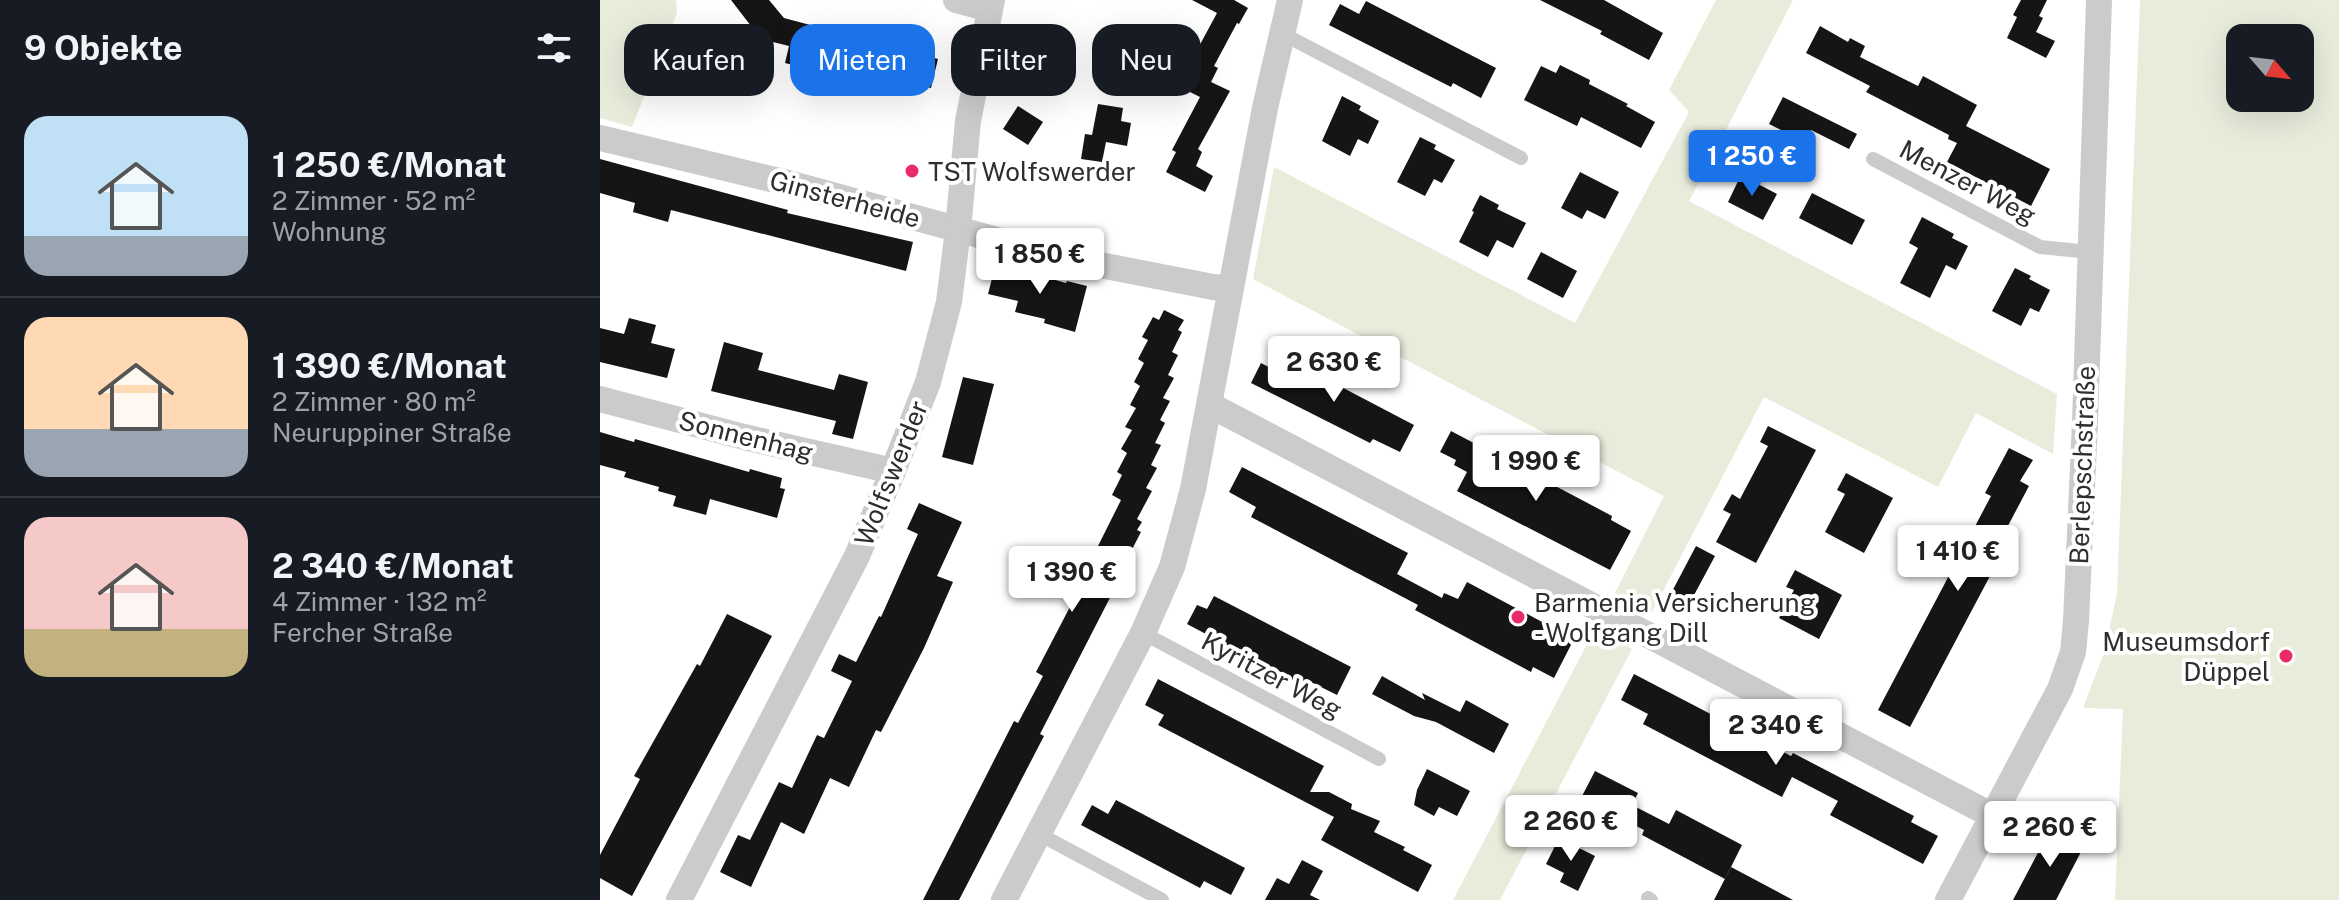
<!DOCTYPE html>
<html lang="de">
<meta charset="utf-8">
<style>
:root{--surface:#171b24;--page:#20242c;--text:#f1f3f6;--muted:#9ea1a6;--line:#363941;--accent:#1a73e8}
body{margin:0;font-family:"Public Sans",sans-serif;background:var(--page);color:var(--text);height:100vh;display:flex;flex-direction:column;font-size:30px;white-space:nowrap}
*{box-sizing:border-box;margin:0}
p{font-size:26px;color:var(--muted)}
.icon{flex:none;width:44px;height:44px;fill:none;stroke:currentColor;stroke-width:2;stroke-linecap:round;stroke-linejoin:round}
.map{position:relative;flex:1;overflow:hidden}
.drawer{display:flex;flex-direction:column;background:var(--surface);width:600px}
.drawer>*{flex:none}
.top-card{position:absolute;left:24px;top:24px;width:760px;height:72px;display:flex;gap:16px}
.needle{width:52px;rotate:118deg}
.buttons{position:absolute;left:1626px;top:24px;display:grid;gap:16px}
.buttons a{display:grid;place-items:center;width:88px;height:88px;border-radius:16px;background:var(--surface);box-shadow:0 8px 32px #0002;font-size:40px}
.price{position:absolute;translate:-50% -68px;padding:0 18px;border-radius:8px;background:#fff;color:#222;font-size:26px;line-height:52px;filter:drop-shadow(0 2px 4px #0008)}
.price::after{content:'';position:absolute;left:50%;top:48px;width:24px;height:18px;margin-left:-12px;background:inherit;clip-path:polygon(0 0,100% 0,50% 100%)}
.price.active{background:var(--accent);color:#fff}
ul{padding:0;list-style:none}
li{display:flex;align-items:center;gap:24px;height:200px;padding:0 24px}
li+li{border-top:2px solid var(--line)}
li span{display:grid;place-items:center;flex:none;width:224px;height:160px;border-radius:24px;color:#555}
li>.icon{margin-inline-start:auto}
span .icon{width:96px;height:96px;fill:#fffc;stroke-width:1}
li b{font-size:34px}
h2{display:flex;justify-content:space-between;align-items:center;height:96px;padding:0 24px;font-size:34px}
.chip{padding:0 28px;border-radius:24px;background:var(--surface);box-shadow:0 8px 32px #0002;font-size:28px;line-height:72px}
.chip.active{background:var(--accent);color:#fff}
main{display:flex;flex:1;min-height:0}
.map>svg:first-child{display:block}
.green{fill:#e8ecdb;fill-rule:evenodd}
.building{fill:#151515}
.lines{fill:none;stroke-linecap:round;stroke-linejoin:round}
.lane{stroke:#cbcbcb;stroke-width:14}
.street{stroke:#cbcbcb;stroke-width:26}
.poi-dot{fill:#e92b68;stroke:#fff;stroke-width:3}
.labels{text-anchor:middle;dominant-baseline:central;stroke-width:8;stroke-linejoin:round;paint-order:stroke}
.poi-label{font-size:26px;fill:#2e2e2e;stroke:#fff;text-anchor:start}
.street-label{font-size:26px;fill:#2e2e2e;stroke:#fff}
</style>
<main>
<section class="drawer">
<h2>9 Objekte<svg class="icon" aria-label="filters" viewBox="0 0 24 24"><path d="M4 7h16M4 17h16"/><circle cx="9" cy="7" r="2"/><circle cx="15" cy="17" r="2"/></svg></h2>
<ul>
<li><span style="background:linear-gradient(#bfe0f5 75%,#9aa5b1 0)"><svg class="icon" aria-label="home" viewBox="0 0 24 24"><path d="M3 11l9-7 9 7M6 9v11h12V9"/></svg></span><div><b>1 250 €/Monat</b><p>2 Zimmer · 52 m²</p><p>Wohnung</p></div></li>
<li><span style="background:linear-gradient(#ffd9b3 70%,#9aa5b1 0)"><svg class="icon" aria-label="home" viewBox="0 0 24 24"><path d="M3 11l9-7 9 7M6 9v11h12V9"/></svg></span><div><b>1 390 €/Monat</b><p>2 Zimmer · 80 m²</p><p>Neuruppiner Straße</p></div></li>
<li><span style="background:linear-gradient(#f6c9c9 70%,#c2b280 0)"><svg class="icon" aria-label="home" viewBox="0 0 24 24"><path d="M3 11l9-7 9 7M6 9v11h12V9"/></svg></span><div><b>2 340 €/Monat</b><p>4 Zimmer · 132 m²</p><p>Fercher Straße</p></div></li>
</ul>
</section>
<div class="map">
<svg width="1739" height="900" viewBox="0 0 1739 900">
<rect width="100%" height="100%" fill="#fff"/>
<g class="green">
<polygon points="0,0 76,0 77,13 32,127 0,118"/>
<polygon points="1116,0 1193,0 1089,201 1457,394 1453,454 1376,413 1338,487 1164,397 1052,612 1015,593 1064,496 653,279 674,167 975,323 1089,112 1069,90"/>
<path d="M1540 0H1739V900H1515L1523 709 1483 708 1504 653 1517 594ZM1640 38H1700V98H1640Z"/>
<polygon points="995,629 1032,649 900,900 853,900"/>
</g>
<g class="building">
<polygon points="131,0 169,0 184,18 338,59 331,88 254,68 256,59 219,50 213,70 185,63 189,46 161,39"/>
<polygon points="592,0 634,0 648,8 639,24 637,23 614,66 618,68 611,82 630,91 598,149 602,152 596,166 613,176 605,192 566,172 576,152 572,150 600,97 582,88 593,67 589,65 617,13"/>
<polygon points="940,0 1004,0 1063,33 1049,60 1000,34 1002,31"/>
<polygon points="1421,0 1447,0 1439,16 1443,18 1436,32 1455,41 1446,58 1407,38 1417,17 1413,15"/>
<polygon points="766,1 896,68 881,98 853,83 851,87 729,25 740,4 759,14"/>
<polygon points="1220,26 1248,42 1250,38 1265,46 1260,57 1318,86 1323,76 1377,105 1366,126 1450,169 1431,206 1347,162 1357,143 1348,139 1349,135 1266,92 1270,86 1206,53"/>
<polygon points="429,34 454,50 439,73 414,57"/>
<polygon points="960,65 990,80 989,84 1028,104 1026,106 1055,122 1041,148 981,117 977,126 924,100 941,66 956,73"/>
<polygon points="742,96 761,106 759,110 779,121 768,144 758,139 750,156 722,141"/>
<polygon points="1183,97 1257,134 1249,149 1211,130 1205,142 1169,124"/>
<polygon points="498,104 523,108 521,121 531,123 527,146 506,142 502,162 481,159 485,134 492,135"/>
<polygon points="418,106 443,122 428,145 403,129"/>
<polygon points="820,137 836,145 834,149 855,160 842,183 834,179 825,196 797,182"/>
<polygon points="0,159 188,210 187,213 313,242 306,271 71,210 68,222 33,212 35,203 0,193"/>
<polygon points="980,172 1019,192 1005,219 987,210 982,219 961,208"/>
<polygon points="1141,175 1177,194 1163,220 1128,202"/>
<polygon points="1212,193 1265,220 1252,245 1199,218"/>
<polygon points="880,195 899,205 897,209 926,223 913,248 897,240 888,257 859,242 874,212 872,211"/>
<polygon points="1322,217 1354,234 1352,238 1368,246 1356,270 1346,265 1330,298 1300,283 1318,248 1309,243"/>
<polygon points="941,252 977,271 963,298 927,279"/>
<polygon points="396,263 466,283 467,281 487,286 475,332 444,323 445,319 415,312 418,301 388,294"/>
<polygon points="1415,268 1431,276 1429,279 1450,290 1439,312 1430,308 1421,326 1392,311"/>
<polygon points="564,310 584,320 578,330 582,332 572,352 578,355 568,375 574,378 563,398 570,401 560,420 565,423 555,443 561,445 551,465 557,468 546,488 552,491 537,519 542,522 537,530 541,532 513,586 515,588 440,734 444,736 359,900 323,900 414,721 418,723 443,676 436,672 496,557 493,556 521,500 512,495 522,475 517,472 527,453 521,449 532,430 525,427 536,408 530,405 540,386 534,382 544,363 538,359 548,340 542,337 553,317 559,320"/>
<polygon points="29,318 56,325 51,343 75,349 67,378 0,362 0,328 24,334"/>
<polygon points="124,342 163,353 158,370 234,390 239,374 268,382 253,439 232,434 236,421 111,391"/>
<polygon points="686,358 814,425 800,452 773,439 770,443 651,383 661,363 678,372"/>
<polygon points="363,377 394,384 373,465 342,457"/>
<polygon points="1168,426 1216,450 1156,563 1116,542 1131,514 1123,510 1132,494 1140,499 1168,446 1160,442"/>
<polygon points="851,431 997,508 1012,516 1011,520 1031,531 1010,570 857,491 867,472 854,465 856,460 840,452"/>
<polygon points="0,432 34,442 35,439 149,472 150,469 182,478 180,488 185,489 177,518 110,499 106,515 73,506 76,496 58,491 59,487 24,477 26,472 0,465"/>
<polygon points="1409,448 1433,460 1420,481 1429,486 1401,539 1408,542 1310,727 1278,710 1391,496 1385,493"/>
<polygon points="642,467 808,553 797,574 842,598 844,593 858,599 867,582 974,639 954,678 933,667 931,672 815,610 818,605 651,517 656,507 629,492"/>
<polygon points="1246,473 1293,498 1264,553 1225,532 1245,494 1237,490"/>
<polygon points="319,503 362,522 337,576 353,582 324,648 281,732 276,730 249,787 230,778 204,834 181,822 151,887 120,872 138,835 150,840 179,782 192,788 217,735 224,738 252,681 231,671 239,654 256,662 279,616 281,617 318,534 307,529"/>
<polygon points="1096,546 1115,556 1086,610 1067,601"/>
<polygon points="1195,570 1242,595 1219,639 1179,618 1194,590 1186,587"/>
<polygon points="614,596 751,667 737,695 709,681 706,687 587,624 597,605 607,609"/>
<polygon points="127,614 172,636 32,896 0,878 0,855 40,779 34,776 97,664 100,666"/>
<polygon points="1034,674 1191,756 1193,753 1314,816 1311,822 1338,836 1323,864 1230,815 1238,801 1192,777 1182,797 1043,724 1048,714 1021,700"/>
<polygon points="782,676 825,700 822,693 860,712 866,700 909,724 894,753 836,722 814,716 772,694"/>
<polygon points="558,679 724,766 710,792 729,792 752,804 751,809 780,821 774,832 805,847 803,850 832,865 818,892 721,840 734,817 558,725 564,715 545,705"/>
<polygon points="827,769 870,791 857,816 839,807 834,816 814,805 817,790"/>
<polygon points="995,771 1038,793 1032,805 1069,824 1076,810 1142,845 1125,879 1042,835 1044,830 981,798"/>
<polygon points="516,800 645,868 631,895 604,881 600,888 481,825 492,805 508,814"/>
<polygon points="1450,830 1483,848 1456,900 1413,900"/>
<polygon points="959,838 995,856 978,891 960,882 964,873 946,864"/>
<polygon points="702,860 723,871 710,895 720,900 665,900 677,878 689,884"/>
<polygon points="1131,867 1193,900 1114,900"/>
</g>
<g class="lines">
<g class="lane">
<polyline points="681,33 921,158"/>
<polyline points="1273,159 1440,247 1490,252"/>
<polyline points="543,633 779,759"/>
<polyline points="439,834 562,900"/>
<polyline points="1048,898 1051,900"/>
</g>
<g class="street">
<polyline points="356,0 389,9"/>
<polyline points="0,138 192,184 459,257 613,287 631,288"/>
<polyline points="0,399 144,437 293,471"/>
<polyline points="610,405 1393,816"/>
<polyline points="79,900 257,556 293,471 328,382 349,302 358,230 368,121 392,0"/>
<polyline points="404,900 543,633 572,567 593,489 665,108 690,0"/>
<polyline points="1348,900 1460,689 1473,652 1476,621 1485,422 1499,0"/>
</g>
</g>
<g class="poi-dot">
<circle cx="312" cy="171" r="8"/>
<circle cx="918" cy="617" r="8"/>
<circle cx="1686" cy="656" r="8"/>
</g>
<g class="labels">
<g class="poi-label">
<text x="328" y="171">TST Wolfswerder</text>
<text x="934" y="602">Barmenia Versicherung<tspan x="934" dy="30">- Wolfgang Dill</tspan></text>
<text x="1670" y="641" text-anchor="end">Museumsdorf<tspan x="1670" dy="30">Düppel</tspan></text>
</g>
<g class="street-label">
<text transform="translate(1368 182) rotate(28)">Menzer Weg</text>
<text transform="translate(245 199) rotate(15)">Ginsterheide</text>
<text transform="translate(146 436) rotate(14)">Sonnenhag</text>
<text transform="translate(1482 465) rotate(-88)">Berlepschstraße</text>
<text transform="translate(291 473) rotate(-68)">Wolfswerder</text>
<text transform="translate(672 675) rotate(28)">Kyritzer Weg</text>
</g>
</g>
</svg>
<div class="buttons">
<a><svg class="needle" viewBox="-14 -14 28 28"><path d="M0-13l5 13h-10z" fill="#e53935"/><path d="M0 13l5-13h-10z" fill="#9ea1a6"/></svg></a>
</div>
<b class="price active" style="left:1152px;top:198px">1 250 €</b>
<b class="price" style="left:440px;top:296px">1 850 €</b>
<b class="price" style="left:734px;top:404px">2 630 €</b>
<b class="price" style="left:936px;top:503px">1 990 €</b>
<b class="price" style="left:1358px;top:593px">1 410 €</b>
<b class="price" style="left:472px;top:614px">1 390 €</b>
<b class="price" style="left:1176px;top:767px">2 340 €</b>
<b class="price" style="left:971px;top:863px">2 260 €</b>
<b class="price" style="left:1450px;top:869px">2 260 €</b>
<div class="top-card">
<a class="chip">Kaufen</a>
<a class="chip active">Mieten</a>
<a class="chip">Filter</a>
<a class="chip">Neu</a>
</div>
</div>
</main>
